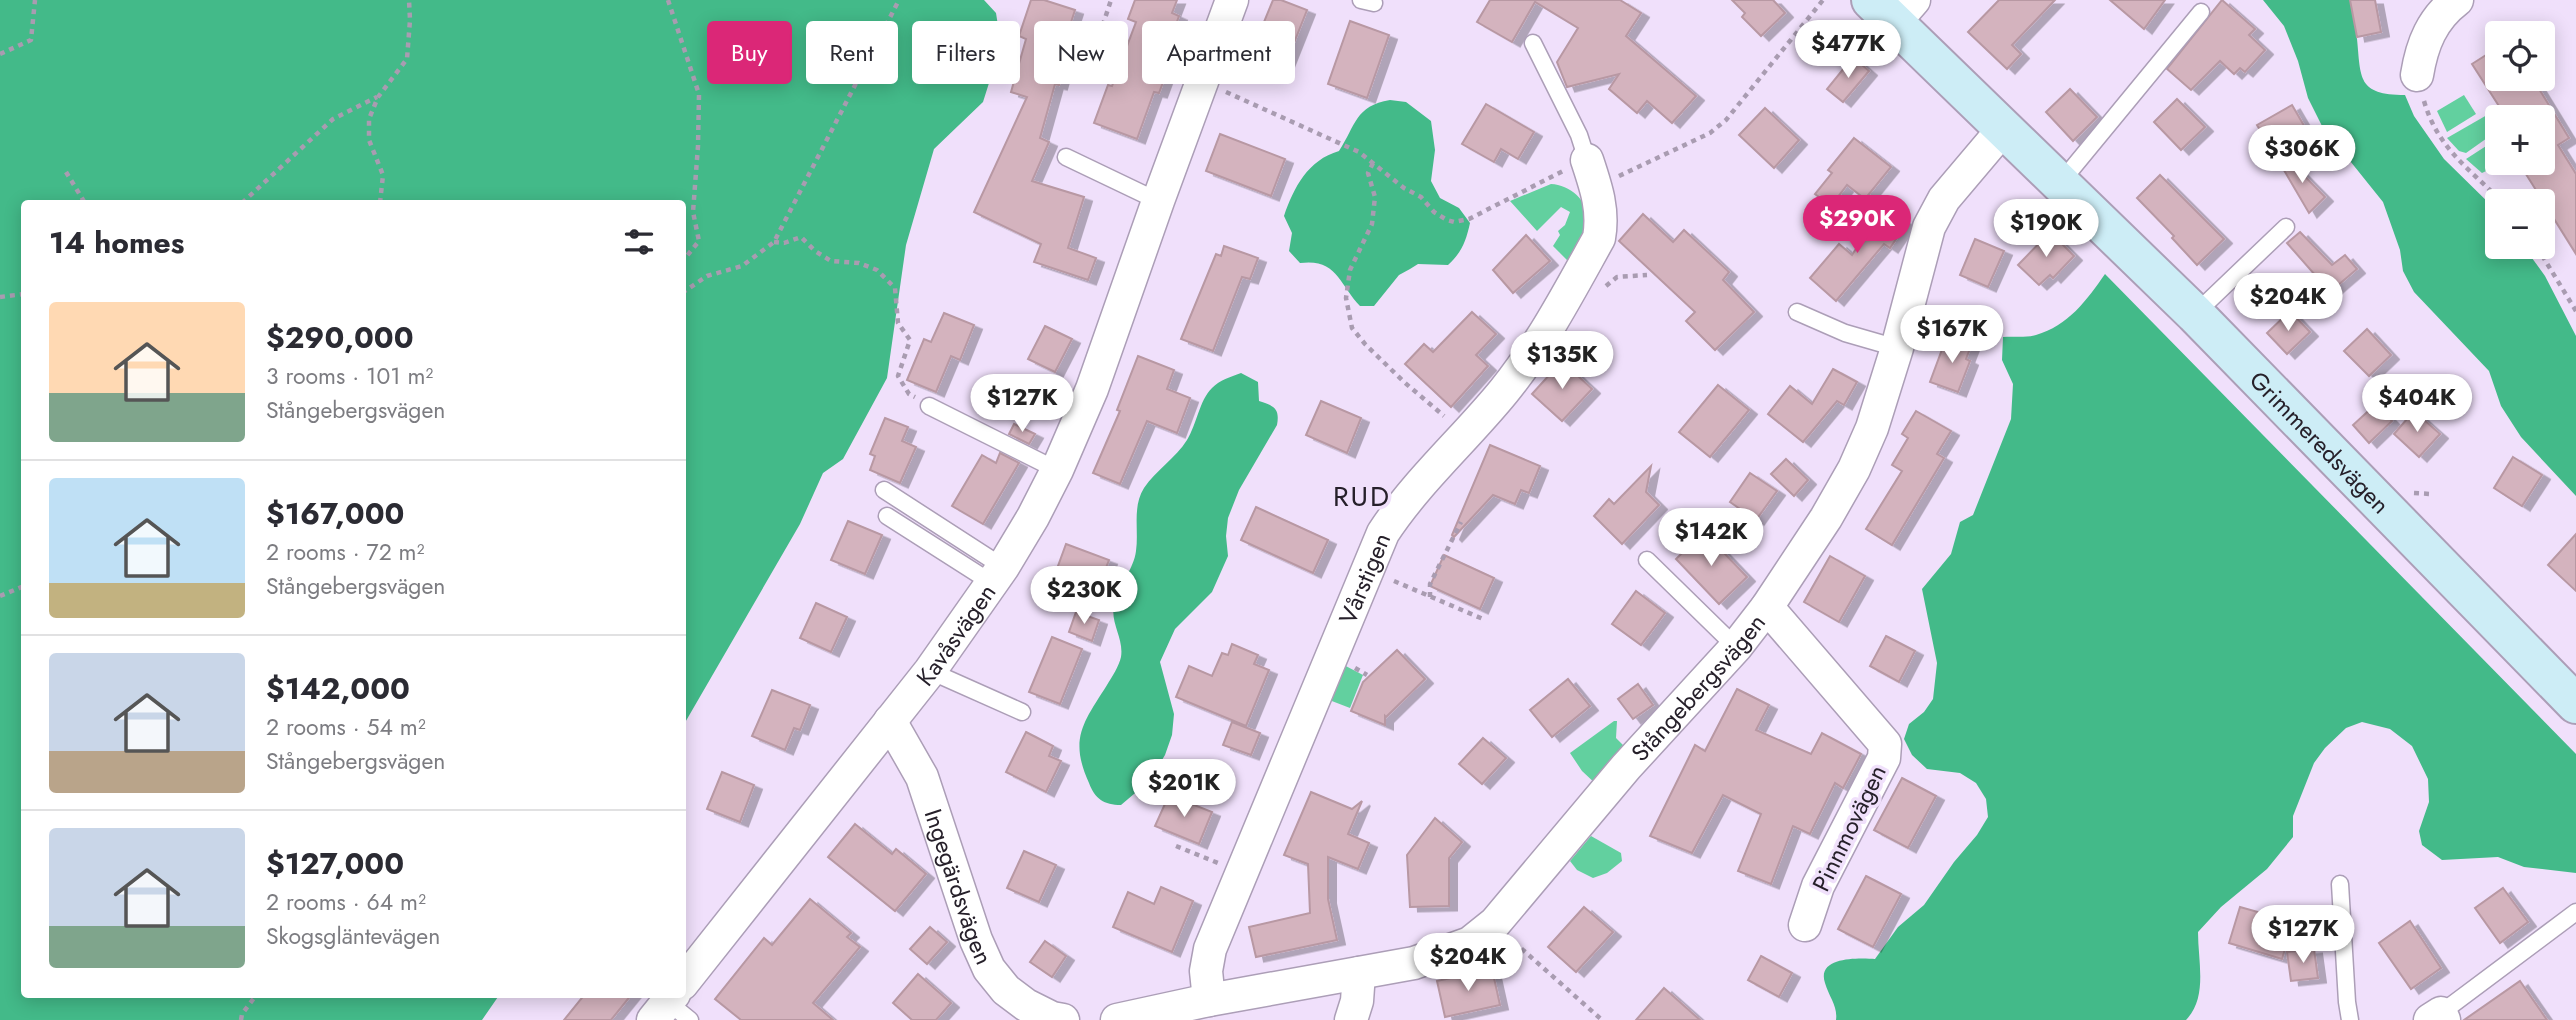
<!DOCTYPE html>
<meta charset="utf-8">
<style>
:root{--surface:#fff;--page:#f7f7f7;--text:#2b2b33;--muted:#7c7c81;--line:#e1e1e2;--accent:#db2777}
body{margin:0;font-family:Jost,sans-serif;background:var(--page);color:var(--text);height:100vh;display:flex;flex-direction:column;font-size:26px;white-space:nowrap}
*{box-sizing:border-box;margin:0}
p{font-size:23px;color:var(--muted)}
.icon{flex:none;width:38px;height:38px;fill:none;stroke:currentColor;stroke-width:2;stroke-linecap:round;stroke-linejoin:round}
.map{position:relative;flex:1;overflow:hidden}
.details{position:absolute;left:21px;top:200px;width:665px;height:798px;display:flex;flex-direction:column;background:var(--surface);border-radius:7px;box-shadow:0 4px 18px #0003}
.details>*{flex:none}
.guide{position:absolute;left:707px;top:21px;width:665px;height:63px;display:flex;gap:14px}
.tools{position:absolute;left:2485px;top:21px;display:grid;gap:14px}
.tools a{display:grid;place-items:center;width:70px;height:70px;border-radius:7px;background:var(--surface);box-shadow:0 4px 18px #0003;font-size:35px}
.price{position:absolute;translate:-50% -60px;padding:0 16px;border-radius:24px;background:#fff;color:#222;font-size:23px;line-height:46px;filter:drop-shadow(0 2px 4px #0008)}
.price::after{content:'';position:absolute;left:50%;top:42px;width:21px;height:16px;margin-left:-10px;background:inherit;clip-path:polygon(0 0,100% 0,50% 100%)}
.price.selected{background:var(--accent);color:#fff}
ul{padding:0;list-style:none}
li{display:flex;align-items:center;gap:21px;height:175px;padding:0 28px}
li+li{border-top:2px solid var(--line)}
li span{display:grid;place-items:center;flex:none;width:196px;height:140px;border-radius:7px;color:#555}
li>.icon{margin-inline-start:auto}
span .icon{width:84px;height:84px;fill:#fffc;stroke-width:1}
li b{font-size:30px}
h2{display:flex;justify-content:space-between;align-items:center;height:84px;padding:0 28px;font-size:30px}
.pill{padding:0 24px;border-radius:7px;background:var(--surface);box-shadow:0 4px 18px #0003;font-size:24px;line-height:63px}
.pill.selected{background:var(--accent);color:#fff}
.map>svg:first-child{display:block}
.green{fill:#62d09f}
.forest{fill:#43ba89}
.building{fill:#d4b3be;stroke:#b898a3;stroke-width:2;filter:url(#shadow)}
.lines{fill:none;stroke-linecap:round;stroke-linejoin:round}
.lane-casing{stroke:#ac9eb7;stroke-width:19}
.street-casing{stroke:#ac9eb7;stroke-width:35}
.secondary-casing{stroke:#ac9eb7;stroke-width:42}
.path{stroke:#a99cb1;stroke-width:4.5;stroke-dasharray:5 5;stroke-linecap:butt}
.lane{stroke:#fff;stroke-width:16}
.street{stroke:#fff;stroke-width:32}
.secondary{stroke:#cdedf6;stroke-width:38}
.labels{text-anchor:middle;dominant-baseline:central;stroke-width:7;stroke-linejoin:round;paint-order:stroke}
.street-label{font-size:24px;fill:#26202a;stroke:#f0e0fb}
.quarter-label{font-size:28px;letter-spacing:2px;fill:#26202a;stroke:#f0e0fb}
</style>
<div class="map">
<svg width="2576" height="1020" viewBox="0 0 2576 1020">
<defs>
<filter id="shadow"><feDropShadow dx="8" dy="4.5" stdDeviation="0" flood-color="#0004"/></filter>
</defs>
<rect width="100%" height="100%" fill="#f0e0fb"/>
<g class="green">
<polygon points="2464,95 2476,114 2447,132 2437,111"/>
<polygon points="2487,115 2497,131 2466,153 2459,151 2447,138"/>
<polygon points="2497,139 2497,163 2503,163 2482,173 2466,159"/>
<path d="M1551 184C1572 185 1592 204 1587 226 1585 239 1576 252 1571 264L1553 246 1560 235 1558 231 1565 225 1570 212 1561 207 1537 231 1510 201Z"/>
<polygon points="1340,663 1363,675 1350,708 1324,698"/>
<polygon points="1614,721 1617,721 1616,738 1629,751 1597,785 1582,771 1570,753"/>
<polygon points="1591,836 1621,853 1622,861 1607,873 1593,878 1577,870 1570,861"/>
</g>
<g class="forest">
<polygon points="0,0 984,0 996,13 1001,45 983,102 934,149 906,245 887,378 843,459 823,473 800,524 683,726 682,203 24,203 24,994 500,994 482,1020 0,1020"/>
<path d="M2263 0H2350C2352 13 2356 26 2357 39 2361 78 2357 95 2405 95L2414 116 2444 159 2497 211V247H2524L2545 276 2576 336V496L2521 437 2501 406 2489 371 2414 292 2403 271 2400 250 2383 202 2322 126 2308 98 2298 61 2284 26Z"/>
<path d="M1390 100 1406 102 1431 121 1435 150 1431 181 1440 198 1459 208 1470 223C1466 241 1462 252 1448 265L1418 264 1410 269 1399 275 1374 306H1360C1339 284 1337 258 1300 263L1289 251 1292 233 1284 216C1294 187 1308 160 1339 151 1356 125 1355 106 1390 100Z"/>
<path d="M2105 274 2576 754V873L2524 867 2498 857 2442 860 2422 845 2419 831 2429 802 2428 779 2412 746 2390 729 2362 722 2346 728 2325 748 2314 763 2293 816V837L2267 869 2221 907 2198 932C2198 962 2208 997 2186 1020H1836C1838 1006 1829 997 1825 983 1816 956 1860 958 1875 959L1898 927 1924 905 1954 862 1977 835 1988 817 1986 799 1976 783 1960 773 1927 769 1912 755 1904 739 1909 724 1924 712 1933 699 1937 663 1922 589 1951 554 1960 522 1973 515 2011 419 2013 384 2002 360 2003 337C2013 336 2026 338 2036 335 2068 326 2087 300 2105 274Z"/>
<path d="M1241 373 1258 382 1259 401C1274 406 1280 408 1277 425L1239 490 1228 518 1226 536 1228 556 1212 592 1175 629 1160 662 1174 714 1172 735 1165 755 1156 770 1141 788 1121 805C1104 805 1095 799 1089 783 1069 739 1083 723 1107 685 1112 677 1119 666 1121 657 1124 638 1110 623 1114 605 1118 586 1134 569 1136 551 1139 530 1132 507 1144 488 1156 470 1176 458 1187 440 1197 424 1199 401 1212 388 1220 380 1230 377 1241 373Z"/>
</g>
<g class="building">
<polygon points="1031,0 1044,0 1075,10 1058,62 1065,64 1059,85 1055,84 1040,138 1049,142 1032,181 1084,197 1068,248 1096,258 1088,280 1034,262 1041,244 974,212 1027,97 1011,92 1026,39 1019,36"/>
<polygon points="1135,0 1177,0 1172,13 1179,16 1159,71 1166,74 1159,93 1154,92 1137,139 1094,123 1108,85 1112,86 1136,22 1128,19"/>
<polygon points="1273,0 1281,0 1307,10 1286,63 1253,49"/>
<polygon points="1490,0 1620,0 1641,13 1626,36 1696,96 1672,123 1647,101 1637,113 1609,89 1619,74 1567,87 1557,62 1578,28 1535,2 1512,42 1477,22"/>
<polygon points="1732,0 1773,0 1785,13 1761,36 1742,17 1745,13"/>
<polygon points="1999,0 2055,0 2012,45 2021,54 2007,69 1968,32"/>
<polygon points="2110,0 2165,0 2144,29"/>
<polygon points="2222,0 2255,29 2249,35 2265,50 2245,72 2240,68 2234,74 2220,61 2191,90 2167,69"/>
<polygon points="2350,0 2375,0 2381,32 2357,37"/>
<polygon points="1350,21 1389,35 1367,98 1328,84"/>
<polygon points="2497,48 2497,79 2533,79 2569,138 2558,145 2576,174 2576,254 2519,163 2543,163 2543,117 2506,117 2472,64"/>
<polygon points="1853,57 1869,71 1843,102 1827,89"/>
<polygon points="2070,89 2097,117 2073,141 2046,112"/>
<polygon points="2177,99 2205,127 2181,150 2154,122"/>
<polygon points="1486,104 1534,132 1518,159 1501,149 1494,162 1462,144"/>
<polygon points="2292,105 2310,136 2276,156 2257,125"/>
<polygon points="1765,108 1799,140 1774,168 1739,135"/>
<polygon points="1220,134 1285,159 1271,196 1206,171"/>
<polygon points="1854,138 1891,167 1865,199 1847,185 1831,206 1815,194 1832,173 1828,170"/>
<polygon points="2284,155 2325,197 2309,213 2278,160"/>
<polygon points="2160,175 2224,239 2197,265 2172,238 2174,236 2137,198"/>
<polygon points="1883,207 1907,223 1890,248 1884,244 1836,301 1810,278 1839,244 1852,255"/>
<polygon points="1643,214 1673,242 1684,230 1729,272 1723,280 1754,312 1715,350 1686,321 1695,312 1619,241"/>
<polygon points="2050,232 2074,256 2053,278 2050,275 2039,285 2018,265"/>
<polygon points="2300,232 2332,265 2345,255 2357,269 2330,292 2287,243"/>
<polygon points="1526,235 1550,261 1513,293 1493,270"/>
<polygon points="1975,239 2004,251 1988,287 1960,275"/>
<polygon points="1224,246 1258,258 1250,279 1242,277 1213,351 1181,339 1216,254 1221,256"/>
<polygon points="2290,311 2310,332 2287,354 2267,333"/>
<polygon points="1472,312 1496,334 1476,355 1488,366 1451,407 1405,364 1424,344 1433,352"/>
<polygon points="944,313 974,325 960,360 951,356 936,392 907,380 924,339 931,342"/>
<polygon points="1045,326 1072,339 1055,372 1028,359"/>
<polygon points="2367,329 2391,355 2369,376 2344,351"/>
<polygon points="1947,336 1971,346 1966,359 1970,361 1958,392 1930,382"/>
<polygon points="1138,356 1174,370 1167,389 1190,398 1177,433 1147,421 1120,484 1093,473 1120,411 1117,410"/>
<polygon points="1562,361 1592,389 1562,421 1532,394"/>
<polygon points="1833,369 1857,382 1844,405 1837,401 1803,442 1768,414 1790,386 1812,404"/>
<polygon points="1718,385 1749,410 1710,457 1679,432"/>
<polygon points="1321,401 1361,418 1347,453 1306,435"/>
<polygon points="2376,404 2392,421 2369,443 2353,425"/>
<polygon points="1916,411 1951,431 1937,454 1944,458 1892,545 1866,529 1902,471 1892,465 1908,438 1902,434"/>
<polygon points="2414,411 2440,434 2419,457 2394,434"/>
<polygon points="885,418 908,427 902,441 916,447 900,483 870,470 875,456 870,454"/>
<polygon points="1014,424 1035,434 1029,444 1009,434"/>
<polygon points="1490,445 1540,466 1529,493 1521,490 1515,504 1493,495 1454,537 1452,535"/>
<polygon points="1000,453 1019,463 983,524 952,506 982,455 996,463"/>
<polygon points="2513,457 2542,475 2522,506 2494,488"/>
<polygon points="1786,459 1808,480 1794,496 1771,474"/>
<polygon points="1651,466 1646,492 1659,505 1622,544 1594,516 1609,499 1614,504"/>
<polygon points="1750,473 1777,491 1756,520 1730,502"/>
<polygon points="1256,507 1328,540 1313,573 1241,540"/>
<polygon points="848,521 882,535 865,574 831,560"/>
<polygon points="1704,532 1747,577 1719,604 1676,559"/>
<polygon points="2576,534 2576,591 2548,565"/>
<polygon points="1066,544 1109,560 1096,593 1054,577"/>
<polygon points="1444,555 1494,578 1480,609 1430,586"/>
<polygon points="1830,556 1865,576 1839,622 1804,602"/>
<polygon points="1636,591 1665,613 1641,645 1612,624"/>
<polygon points="816,603 847,617 831,652 800,638"/>
<polygon points="1076,612 1099,620 1092,641 1069,632"/>
<polygon points="1886,636 1915,651 1899,682 1870,666"/>
<polygon points="1052,637 1082,649 1060,704 1029,692"/>
<polygon points="1232,644 1258,655 1254,664 1269,670 1246,726 1176,697 1189,666 1212,676 1222,653 1228,655"/>
<polygon points="1397,650 1425,679 1386,717 1385,716 1385,725 1351,711 1363,682"/>
<polygon points="1568,679 1590,706 1552,737 1530,710"/>
<polygon points="1638,684 1653,705 1633,719 1618,699"/>
<polygon points="1737,689 1769,705 1756,730 1811,754 1822,733 1861,754 1843,788 1835,783 1810,834 1793,826 1771,884 1738,871 1761,814 1723,795 1692,853 1650,836 1695,745 1705,751"/>
<polygon points="772,690 810,705 800,730 794,728 785,750 752,736"/>
<polygon points="1232,722 1260,733 1251,755 1223,745"/>
<polygon points="1026,732 1053,746 1049,756 1061,761 1046,792 1006,772"/>
<polygon points="1483,738 1506,758 1482,784 1459,764"/>
<polygon points="722,772 754,785 740,822 707,809"/>
<polygon points="1902,778 1936,796 1908,848 1874,830"/>
<polygon points="1311,792 1352,809 1362,801 1348,834 1369,843 1358,869 1328,857 1328,899 1337,940 1256,957 1249,927 1310,913 1308,864 1284,855"/>
<polygon points="1169,795 1212,812 1199,844 1155,826"/>
<polygon points="1435,818 1462,842 1449,858 1449,906 1410,907 1407,855"/>
<polygon points="855,824 892,854 896,849 926,874 895,911 828,857"/>
<polygon points="1024,851 1056,865 1039,902 1007,888"/>
<polygon points="1866,876 1901,894 1873,947 1838,929"/>
<polygon points="1161,887 1193,901 1172,952 1113,927 1128,892 1154,904"/>
<polygon points="2503,888 2528,922 2500,943 2475,908"/>
<polygon points="810,899 851,933 847,937 860,947 813,1003 833,1020 741,1020 715,999 764,938 772,945"/>
<polygon points="1584,907 1613,932 1576,972 1548,947"/>
<polygon points="2240,907 2293,922 2282,959 2229,943"/>
<polygon points="2410,921 2441,968 2411,989 2379,943"/>
<polygon points="930,927 947,942 927,964 910,949"/>
<polygon points="1045,941 1066,956 1052,977 1030,962"/>
<polygon points="2314,949 2318,978 2291,981 2287,952"/>
<polygon points="1761,956 1792,973 1779,997 1748,980"/>
<polygon points="1492,969 1500,1005 1445,1017 1437,981"/>
<polygon points="918,974 951,1003 936,1020 912,1020 893,1003"/>
<polygon points="2520,981 2547,1020 2464,1020"/>
<polygon points="1664,988 1700,1020 1636,1020"/>
<polygon points="585,994 632,994 611,1020 564,1020"/>
</g>
<g class="lines">
<g class="lane-casing">
<g id="lane">
<polyline points="1361,0 1374,3"/>
<polyline points="1533,43 1579,135 1587,160"/>
<polyline points="1066,157 1158,201"/>
<polyline points="2061,182 2201,12"/>
<polyline points="1797,312 1845,333 1897,348"/>
<polyline points="2195,314 2286,227"/>
<polyline points="929,406 1057,470"/>
<polyline points="884,490 1003,567"/>
<polyline points="887,516 992,583"/>
<polyline points="1647,560 1736,647"/>
<polyline points="930,671 1022,712"/>
<polyline points="2340,884 2347,1002 2350,1020"/>
<polyline points="668,1002 690,1020"/>
<polyline points="2441,1013 2576,912"/>
</g>
</g>
<g class="street-casing">
<g id="street">
<polyline points="1894,23 1914,0"/>
<path d="M2417 75C2422 44 2432 19 2457 0"/>
<polyline points="1767,607 1885,744 1884,758 1818,886 1805,925"/>
<path id="s1" d="M890 721 922 777 976 940 989 969 1006 990 1026 1005 1052 1018 1063 1020"/>
<path id="s2" d="M682 984 930 671 1003 567 1033 517 1057 470 1092 389 1158 201 1232 0"/>
<path id="s3" d="M1209 1000 1206 971 1210 949 1383 533C1417 481 1465 439 1504 391 1542 344 1570 290 1599 238 1604 210 1596 187 1587 160"/>
<polyline points="653,1020 674,994"/>
<path id="s4" d="M1117 1020 1209 1000 1414 963 1470 943 1495 923 1626 767 1736 647 1767 607 1826 518 1854 469 1872 428 1897 348 1929 227 1944 199 2004 128"/>
<polyline points="1351,1020 1357,1001 1359,973"/>
<polyline points="2430,1020 2441,1013 2444,1020"/>
</g>
</g>
<g class="secondary-casing">
<g id="secondary">
<path id="s5" d="M1871 0 2195 314 2576 704"/>
</g>
</g>
<g class="path">
<polyline points="668,0 699,94 698,146 693,212 699,241 682,262"/>
<polyline points="0,54 31,40 35,0"/>
<polyline points="1087,73 1111,0"/>
<polyline points="1226,92 1359,152 1404,188 1421,197 1434,212 1447,220 1454,222 1469,219 1563,171"/>
<path d="M2424 101C2438 149 2469 168 2501 201"/>
<polyline points="1373,163 1368,173 1375,197 1372,224 1350,270 1346,298 1352,328 1365,344 1404,382 1444,416"/>
<polyline points="66,172 85,203"/>
<polyline points="1619,176 1710,133 1726,120 1823,0"/>
<polyline points="242,203 333,119 377,97"/>
<polyline points="380,203 383,175 369,140 369,119 378,97 407,59 410,20 409,0"/>
<polyline points="774,242 784,243 801,237 815,251 831,261 859,263 877,270 895,288 898,323 910,340 898,376 909,394 915,397"/>
<polyline points="2537,247 2576,311"/>
<polyline points="1606,286 1617,277 1647,275"/>
<polyline points="682,293 707,276 742,266 774,242 899,0"/>
<polyline points="0,297 24,294"/>
<polyline points="2414,493 2431,494"/>
<polyline points="1394,581 1483,619"/>
<polyline points="0,596 24,586"/>
<polyline points="1430,597 1430,584 1461,522"/>
<polyline points="1355,668 1367,675"/>
<polyline points="1176,846 1218,863"/>
<polyline points="1514,942 1602,1020"/>
<polyline points="241,1020 242,1014 257,994"/>
</g>
<use href="#lane" class="lane"/>
<use href="#street" class="street"/>
<use href="#secondary" class="secondary"/>
</g>
<g class="labels">
<g class="street-label">
<text stroke="none"><textPath href="#s5" startOffset="630">Grimmeredsvägen</textPath></text>
<text stroke="none"><textPath href="#s3" startOffset="453">Vårstigen</textPath></text>
<text stroke="none"><textPath href="#s2" startOffset="444">Kavåsvägen</textPath></text>
<text stroke="none"><textPath href="#s4" startOffset="705">Stångebergsvägen</textPath></text>
<text transform="translate(1849 828) rotate(-64)">Pinnmovägen</text>
<text stroke="none"><textPath href="#s1" startOffset="180">Ingegärdsvägen</textPath></text>
</g>
<g class="quarter-label">
<text x="1362" y="496">RUD</text>
</g>
</g>
</svg>
<div class="tools">
<a><svg class="icon" aria-label="locate" viewBox="0 0 24 24"><circle cx="12" cy="12" r="6"/><path d="M12 2v4M12 18v4M2 12h4M18 12h4"/></svg></a>
<a>+</a>
<a>−</a>
</div>
<b class="price" style="left:1848px;top:80px">$477K</b>
<b class="price" style="left:2302px;top:185px">$306K</b>
<b class="price selected" style="left:1857px;top:255px">$290K</b>
<b class="price" style="left:2046px;top:259px">$190K</b>
<b class="price" style="left:2288px;top:333px">$204K</b>
<b class="price" style="left:1952px;top:365px">$167K</b>
<b class="price" style="left:1562px;top:391px">$135K</b>
<b class="price" style="left:1022px;top:434px">$127K</b>
<b class="price" style="left:2417px;top:434px">$404K</b>
<b class="price" style="left:1711px;top:568px">$142K</b>
<b class="price" style="left:1084px;top:626px">$230K</b>
<b class="price" style="left:1184px;top:819px">$201K</b>
<b class="price" style="left:2303px;top:965px">$127K</b>
<b class="price" style="left:1468px;top:993px">$204K</b>
<div class="guide">
<a class="pill selected">Buy</a>
<a class="pill">Rent</a>
<a class="pill">Filters</a>
<a class="pill">New</a>
<a class="pill">Apartment</a>
</div>
<section class="details">
<h2>14 homes<svg class="icon" aria-label="filters" viewBox="0 0 24 24"><path d="M4 7h16M4 17h16"/><circle cx="9" cy="7" r="2"/><circle cx="15" cy="17" r="2"/></svg></h2>
<ul>
<li><span style="background:linear-gradient(#ffd9b3 65%,#7fa58c 0)"><svg class="icon" aria-label="home" viewBox="0 0 24 24"><path d="M3 11l9-7 9 7M6 9v11h12V9"/></svg></span><div><b>$290,000</b><p>3 rooms · 101 m²</p><p>Stångebergsvägen</p></div></li>
<li><span style="background:linear-gradient(#bfe0f5 75%,#c2b280 0)"><svg class="icon" aria-label="home" viewBox="0 0 24 24"><path d="M3 11l9-7 9 7M6 9v11h12V9"/></svg></span><div><b>$167,000</b><p>2 rooms · 72 m²</p><p>Stångebergsvägen</p></div></li>
<li><span style="background:linear-gradient(#c9d6e8 70%,#b9a48a 0)"><svg class="icon" aria-label="home" viewBox="0 0 24 24"><path d="M3 11l9-7 9 7M6 9v11h12V9"/></svg></span><div><b>$142,000</b><p>2 rooms · 54 m²</p><p>Stångebergsvägen</p></div></li>
<li><span style="background:linear-gradient(#c9d6e8 70%,#7fa58c 0)"><svg class="icon" aria-label="home" viewBox="0 0 24 24"><path d="M3 11l9-7 9 7M6 9v11h12V9"/></svg></span><div><b>$127,000</b><p>2 rooms · 64 m²</p><p>Skogsgläntevägen</p></div></li>
</ul>
</section>
</div>
